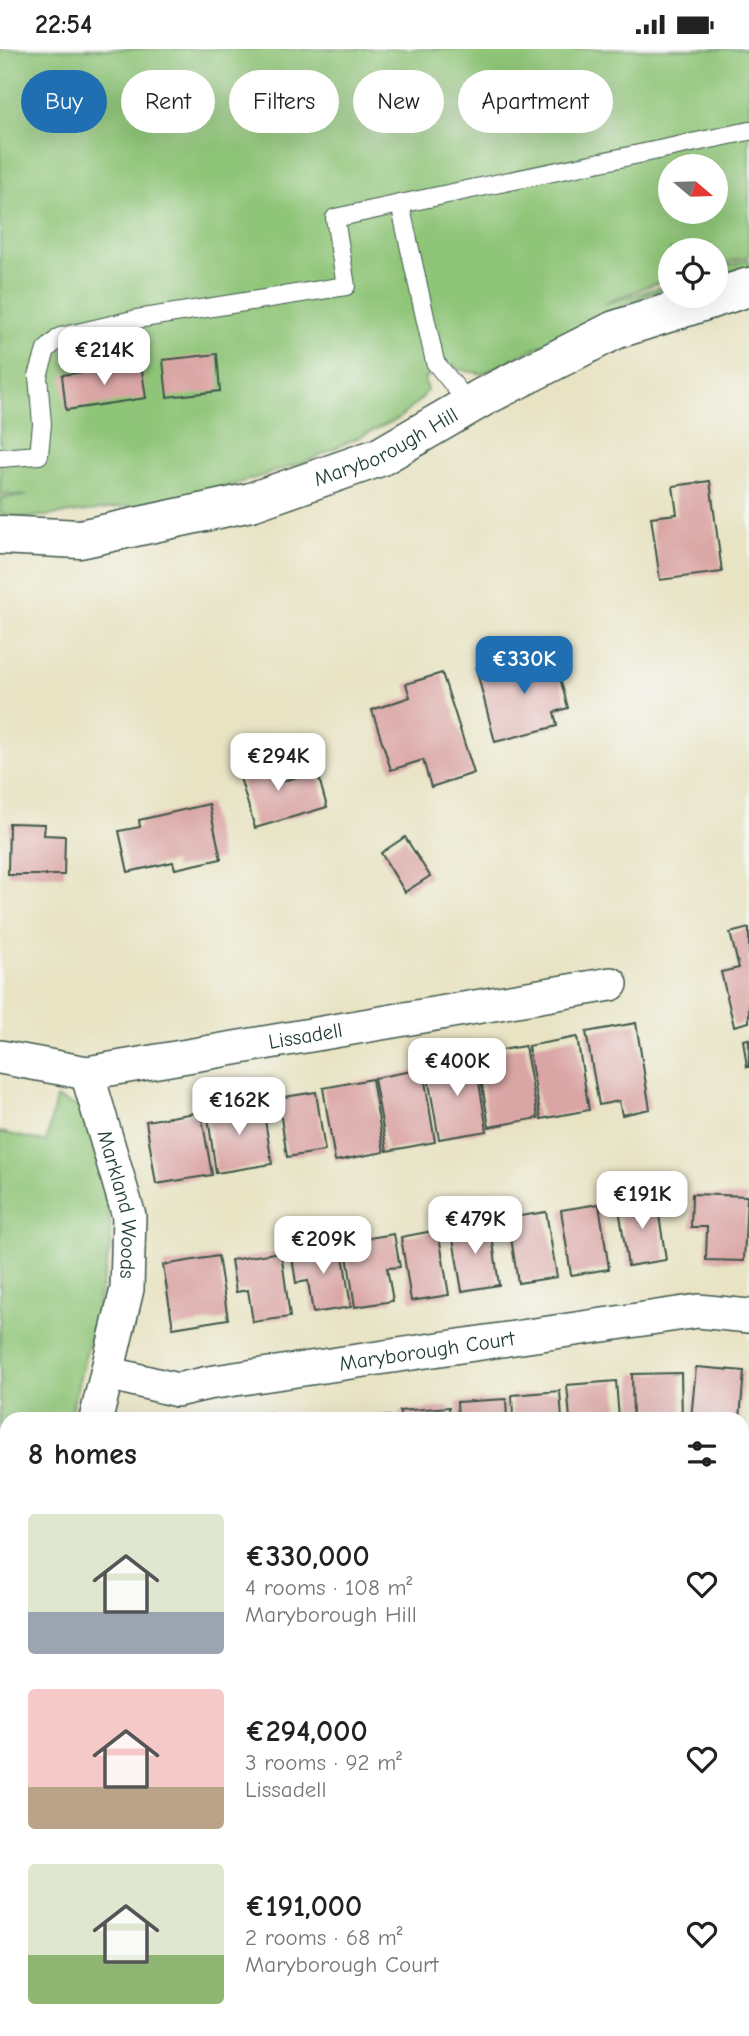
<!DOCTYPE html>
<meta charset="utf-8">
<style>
:root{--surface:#fff;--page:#f2f2f2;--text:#222;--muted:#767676;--accent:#1f6fb2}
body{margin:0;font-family:"Comic Neue",sans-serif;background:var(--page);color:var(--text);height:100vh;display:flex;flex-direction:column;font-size:26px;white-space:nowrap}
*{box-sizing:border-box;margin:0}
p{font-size:23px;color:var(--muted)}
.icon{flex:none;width:38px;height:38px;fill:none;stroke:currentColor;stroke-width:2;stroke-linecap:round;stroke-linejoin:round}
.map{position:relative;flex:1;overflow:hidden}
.panel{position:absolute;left:0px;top:1363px;width:749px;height:625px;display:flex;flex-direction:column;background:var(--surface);border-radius:21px 21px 0 0;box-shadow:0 7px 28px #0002}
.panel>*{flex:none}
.hud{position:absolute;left:21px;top:21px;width:707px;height:63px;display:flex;gap:14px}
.needle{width:46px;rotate:109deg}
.controls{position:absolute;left:658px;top:105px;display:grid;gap:14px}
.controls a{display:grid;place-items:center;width:70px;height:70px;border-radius:50%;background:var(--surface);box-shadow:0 7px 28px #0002;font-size:35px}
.price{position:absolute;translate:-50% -60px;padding:0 16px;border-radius:14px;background:#fff;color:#222;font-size:23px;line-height:46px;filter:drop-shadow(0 2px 4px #0008)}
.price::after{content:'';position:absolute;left:50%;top:42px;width:21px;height:16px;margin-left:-10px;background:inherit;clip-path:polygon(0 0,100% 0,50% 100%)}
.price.selected{background:var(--accent);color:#fff}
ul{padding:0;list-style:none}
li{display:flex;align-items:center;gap:21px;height:175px;padding:0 28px}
li span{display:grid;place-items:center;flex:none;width:196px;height:140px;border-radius:7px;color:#555}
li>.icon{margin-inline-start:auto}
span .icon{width:84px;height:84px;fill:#fffc;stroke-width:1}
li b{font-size:30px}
h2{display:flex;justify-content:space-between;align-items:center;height:84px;padding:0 28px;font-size:30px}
.pill{padding:0 24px;border-radius:32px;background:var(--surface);box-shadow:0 7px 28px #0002;font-size:24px;line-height:63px}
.pill.selected{background:var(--accent);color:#fff}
.status{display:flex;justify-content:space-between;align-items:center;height:49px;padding:0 35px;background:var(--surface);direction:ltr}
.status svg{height:19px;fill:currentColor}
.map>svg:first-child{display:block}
.green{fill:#8fc578;stroke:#578156;stroke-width:2;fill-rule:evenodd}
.building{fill:#daa6a5}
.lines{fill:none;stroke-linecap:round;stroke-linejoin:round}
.lane-casing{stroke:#3d5649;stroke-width:20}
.street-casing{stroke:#3d5649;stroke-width:36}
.secondary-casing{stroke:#3d5649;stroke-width:41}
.lane{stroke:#fff;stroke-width:18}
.street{stroke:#fff;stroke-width:33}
.secondary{stroke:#fff;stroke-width:38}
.labels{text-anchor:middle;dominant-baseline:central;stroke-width:5;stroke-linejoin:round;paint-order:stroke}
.street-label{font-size:21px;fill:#1f3d34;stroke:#f6f6f2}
</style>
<div class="status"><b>22:54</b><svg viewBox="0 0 49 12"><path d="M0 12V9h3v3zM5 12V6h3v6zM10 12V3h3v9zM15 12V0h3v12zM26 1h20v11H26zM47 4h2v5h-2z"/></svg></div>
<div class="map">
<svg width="749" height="1987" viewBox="0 0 749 1987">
<rect width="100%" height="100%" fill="#f6f6f2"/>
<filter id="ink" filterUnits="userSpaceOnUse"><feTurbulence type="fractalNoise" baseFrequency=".0143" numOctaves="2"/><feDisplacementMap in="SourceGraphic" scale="14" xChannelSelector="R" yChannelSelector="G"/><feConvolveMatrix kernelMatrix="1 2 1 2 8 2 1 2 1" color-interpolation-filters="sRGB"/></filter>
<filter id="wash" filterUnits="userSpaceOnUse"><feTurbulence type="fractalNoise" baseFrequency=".00686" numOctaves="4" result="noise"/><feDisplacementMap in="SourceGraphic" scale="28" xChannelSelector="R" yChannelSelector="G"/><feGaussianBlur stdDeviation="1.57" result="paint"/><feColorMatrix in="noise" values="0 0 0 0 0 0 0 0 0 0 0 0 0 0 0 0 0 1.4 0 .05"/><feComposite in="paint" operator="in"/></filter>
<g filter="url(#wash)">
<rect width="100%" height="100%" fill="#e8e3c3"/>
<g class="green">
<path d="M0 0H749V207L716 217V201H670V230L648 237 604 255 670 235V239L642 248 482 325 456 320 455 316 424 329 427 341 422 349 398 370 305 413 220 440 145 455 71 464 25 469 0 464V449L27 447 0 445ZM670 117H716V163H670Z"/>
<polygon points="749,210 749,219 716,225 716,220"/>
<polygon points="56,1049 78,1058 96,1094 108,1144 111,1195 91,1286 69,1370 7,1370 7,1604 0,1631 0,1083 46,1093"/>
<polygon points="270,1362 271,1370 199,1370"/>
<polygon points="0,1881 7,1886 7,1981 84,1981 82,1987 0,1987"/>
</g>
<g id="blocks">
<g class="building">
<polygon points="217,305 220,342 167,348 163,311"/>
<polygon points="141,315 146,349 66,361 62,326"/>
<polygon points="710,432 722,523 660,531 651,468 677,465 673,437"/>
<polygon points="551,595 568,659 554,663 557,677 495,693 476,619 492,615 495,627 529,619 524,601"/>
<polygon points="442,624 474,724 431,738 423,711 391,721 372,661 410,648 406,635"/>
<polygon points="265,707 273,735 317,722 327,758 255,779 236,715"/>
<polygon points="209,755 221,810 175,820 173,813 128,823 119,782 140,778 139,771"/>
<polygon points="9,774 45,775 44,786 65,787 64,826 8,826"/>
<polygon points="405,788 430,827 405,843 381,804"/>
<polygon points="749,879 749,973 734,977 721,923 739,919 730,884"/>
<polygon points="636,974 650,1060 622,1066 619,1052 599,1056 586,983"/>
<polygon points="577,988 589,1061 541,1070 528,997"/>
<polygon points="749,990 749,1018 747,1018 743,991"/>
<polygon points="525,997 538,1069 489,1078 477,1005"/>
<polygon points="475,1009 487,1082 439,1090 426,1017"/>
<polygon points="423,1020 435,1093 387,1102 374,1029"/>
<polygon points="372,1030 384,1103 335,1112 323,1039"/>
<polygon points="316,1043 325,1102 287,1108 278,1049"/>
<polygon points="262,1052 272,1115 216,1124 207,1061"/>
<polygon points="201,1063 212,1126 156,1135 146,1072"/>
<polygon points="692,1145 747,1147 744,1212 706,1211 707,1178 691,1178"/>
<polygon points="656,1147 666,1211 628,1217 618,1153"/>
<polygon points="599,1155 609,1220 571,1226 561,1161"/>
<polygon points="546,1163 557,1228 518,1234 508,1169"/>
<polygon points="490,1172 499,1236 462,1242 451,1178"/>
<polygon points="438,1181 449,1246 411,1252 401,1188"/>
<polygon points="394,1185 400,1218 387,1219 393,1252 355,1258 345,1193"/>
<polygon points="341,1194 351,1258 313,1264 308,1232 296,1234 291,1202"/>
<polygon points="281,1203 290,1268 253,1273 248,1241 236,1243 231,1211"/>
<polygon points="218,1207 228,1270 173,1279 163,1216"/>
<polygon points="696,1318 744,1322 740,1370 691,1370"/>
<polygon points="681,1324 682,1370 633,1370 632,1325"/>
<polygon points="616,1332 619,1370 570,1370 567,1336"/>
<polygon points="560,1342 562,1370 513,1370 512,1346"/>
<polygon points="506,1350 507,1370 458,1370 457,1353"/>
<polygon points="449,1358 450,1370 400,1370 400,1362"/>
<polygon points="390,1367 390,1370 372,1370 372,1368"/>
<polygon points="742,1500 749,1502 749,1566 742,1565"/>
<polygon points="742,1698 749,1700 749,1756 742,1754"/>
<polygon points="744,1832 749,1833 749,1889 742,1888 742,1843"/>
<rect x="114" y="1981" width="69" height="6"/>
<rect x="186" y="1981" width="69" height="6"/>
<rect x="263" y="1981" width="70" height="6"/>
<rect x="338" y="1981" width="70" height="6"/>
<polygon points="417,1981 488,1981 487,1987 416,1987"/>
<polygon points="492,1981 562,1981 561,1987 491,1987"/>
<polygon points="569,1981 635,1981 634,1987 568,1987"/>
<polygon points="646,1981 702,1981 711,1983 711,1987 645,1987"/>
<polygon points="720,1981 745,1986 745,1987 719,1987"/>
</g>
</g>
</g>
<g filter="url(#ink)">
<use href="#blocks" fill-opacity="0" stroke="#3d5649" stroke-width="2"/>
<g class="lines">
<g class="lane-casing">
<g id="lane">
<polyline points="470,356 435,313 400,155 749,82"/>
<polyline points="0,409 39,406 42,375 38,327 46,301 60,288 137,270 346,237 335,169 400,155"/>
</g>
</g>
<g class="street-casing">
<g id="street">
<path id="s1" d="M0 1008 87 1024 611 935"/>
<path id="s2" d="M87 1024 129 1167 127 1240 96 1370"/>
<path id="s3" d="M108 1324 177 1341 208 1334 698 1262 749 1267"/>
<polyline points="742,1628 749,1629"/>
<polyline points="0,1711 7,1687"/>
<polyline points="0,1859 2,1864 7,1867"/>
<polyline points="742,1925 749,1926"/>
</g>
</g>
<g class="secondary-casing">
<g id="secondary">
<path id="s4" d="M0 486 80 490 251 453 380 408 483 348 615 281 749 238"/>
</g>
</g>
<use href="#lane" class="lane"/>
<use href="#street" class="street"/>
<use href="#secondary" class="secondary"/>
</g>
</g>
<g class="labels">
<g class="street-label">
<text stroke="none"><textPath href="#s4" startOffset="401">Maryborough Hill</textPath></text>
<text stroke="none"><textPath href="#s1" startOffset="310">Lissadell</textPath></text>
<text stroke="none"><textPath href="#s2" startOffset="136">Markland Woods</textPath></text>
<text stroke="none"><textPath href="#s3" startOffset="324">Maryborough Court</textPath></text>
</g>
</g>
</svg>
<div class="controls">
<a><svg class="needle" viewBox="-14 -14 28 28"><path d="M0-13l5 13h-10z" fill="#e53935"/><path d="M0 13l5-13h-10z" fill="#767676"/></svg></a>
<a><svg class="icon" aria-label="locate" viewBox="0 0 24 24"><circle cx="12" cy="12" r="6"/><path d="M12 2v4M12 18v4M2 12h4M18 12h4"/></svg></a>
</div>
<b class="price" style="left:104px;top:338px">€214K</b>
<b class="price selected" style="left:524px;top:647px">€330K</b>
<b class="price" style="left:278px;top:744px">€294K</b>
<b class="price" style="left:457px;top:1049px">€400K</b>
<b class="price" style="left:239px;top:1088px">€162K</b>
<b class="price" style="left:642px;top:1182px">€191K</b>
<b class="price" style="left:475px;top:1207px">€479K</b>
<b class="price" style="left:323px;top:1227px">€209K</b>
<div class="hud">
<a class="pill selected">Buy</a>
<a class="pill">Rent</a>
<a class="pill">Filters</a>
<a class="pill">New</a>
<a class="pill">Apartment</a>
</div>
<section class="panel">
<h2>8 homes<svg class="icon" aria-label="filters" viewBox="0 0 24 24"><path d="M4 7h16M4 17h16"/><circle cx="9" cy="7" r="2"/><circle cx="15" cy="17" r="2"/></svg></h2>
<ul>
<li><span style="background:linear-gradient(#dfe7d0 70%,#9aa5b1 0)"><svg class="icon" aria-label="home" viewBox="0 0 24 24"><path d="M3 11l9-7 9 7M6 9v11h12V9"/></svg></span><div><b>€330,000</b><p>4 rooms · 108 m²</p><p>Maryborough Hill</p></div><svg class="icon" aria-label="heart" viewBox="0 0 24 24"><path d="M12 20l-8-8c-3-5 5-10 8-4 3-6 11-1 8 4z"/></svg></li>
<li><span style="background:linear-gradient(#f6c9c9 70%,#b9a48a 0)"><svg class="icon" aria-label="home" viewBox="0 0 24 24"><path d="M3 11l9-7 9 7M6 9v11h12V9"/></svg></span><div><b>€294,000</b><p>3 rooms · 92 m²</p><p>Lissadell</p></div><svg class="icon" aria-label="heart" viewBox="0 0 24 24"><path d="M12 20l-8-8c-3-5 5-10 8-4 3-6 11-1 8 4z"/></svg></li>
<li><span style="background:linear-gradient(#dfe7d0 65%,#8fb573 0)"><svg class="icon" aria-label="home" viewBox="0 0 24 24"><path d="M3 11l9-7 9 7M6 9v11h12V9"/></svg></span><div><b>€191,000</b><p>2 rooms · 68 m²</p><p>Maryborough Court</p></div><svg class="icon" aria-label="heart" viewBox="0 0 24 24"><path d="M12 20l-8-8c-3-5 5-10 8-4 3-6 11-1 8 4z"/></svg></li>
</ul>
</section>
</div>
